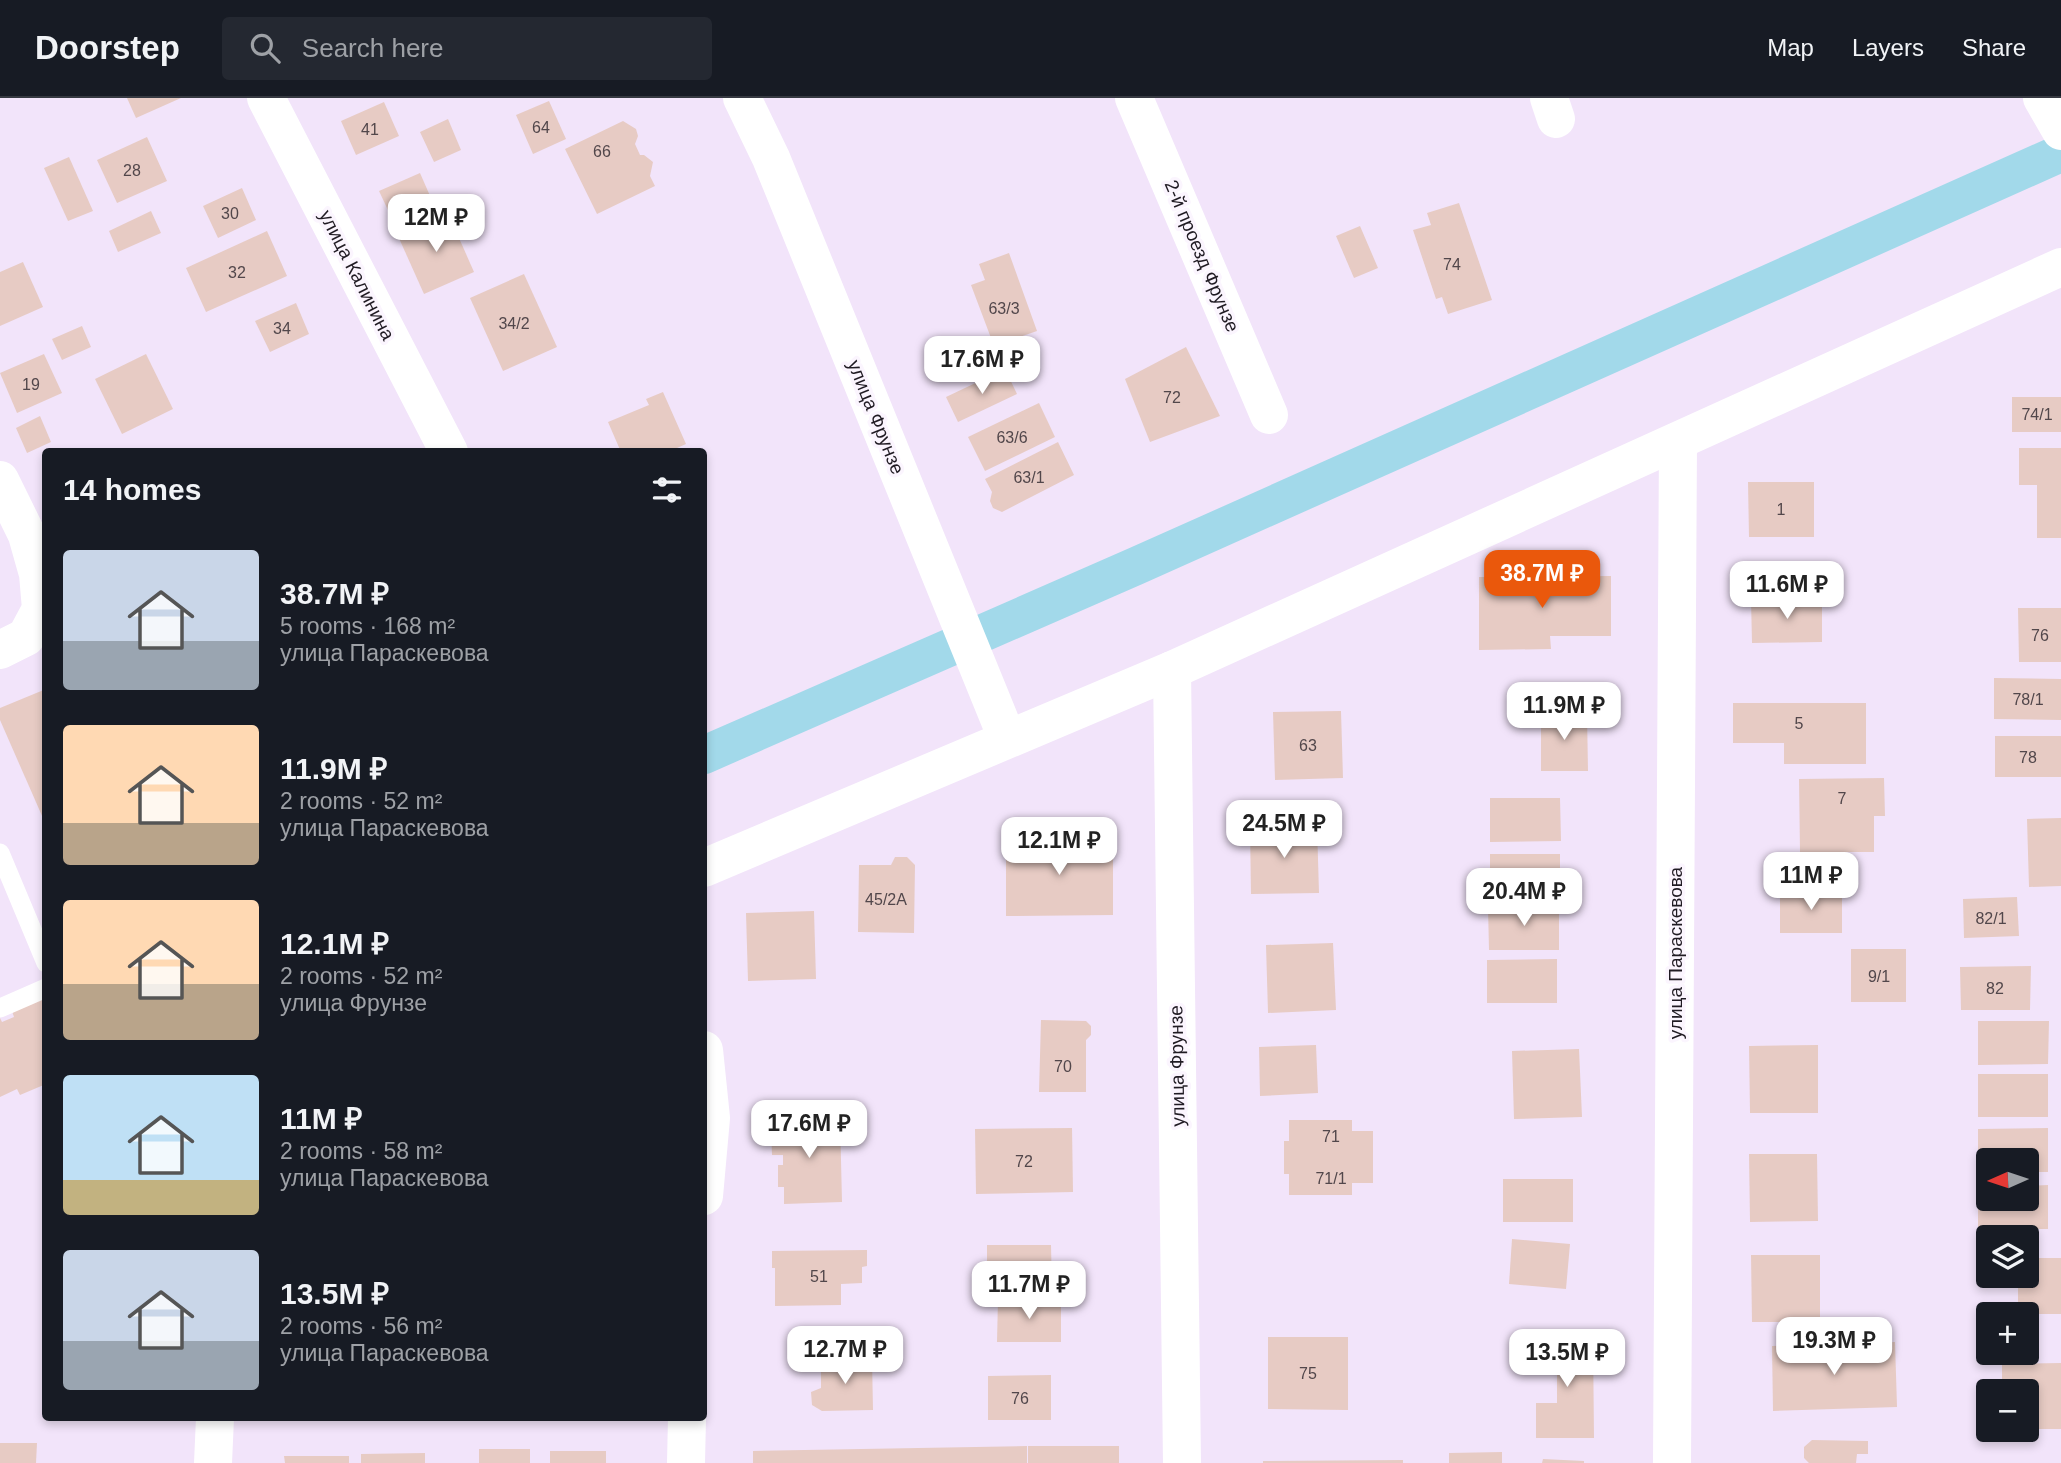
<!DOCTYPE html>
<meta charset="utf-8">
<style>
:root{--surface:#171b24;--page:#242831;--text:#f1f3f6;--muted:#9ea1a6;--line:#363941;--accent:#ea580c}
body{margin:0;font-family:Helvetica,sans-serif;background:var(--page);color:var(--text);height:100vh;display:flex;flex-direction:column;font-size:26px;white-space:nowrap}
*{box-sizing:border-box;margin:0}
p{font-size:23px;color:var(--muted)}
.icon{flex:none;width:38px;height:38px;fill:none;stroke:currentColor;stroke-width:2;stroke-linecap:round;stroke-linejoin:round}
.map{position:relative;flex:1;overflow:hidden}
.details{position:absolute;left:42px;top:350px;width:665px;height:973px;display:flex;flex-direction:column;background:var(--surface);border-radius:7px;box-shadow:0 4px 10px #0003}
.details>*{flex:none}
.needle{width:46px;rotate:267deg}
.tools{position:absolute;left:1976px;top:1050px;display:grid;gap:14px}
.tools a{display:grid;place-items:center;width:63px;height:63px;border-radius:7px;background:var(--surface);box-shadow:0 4px 10px #0003;font-size:35px}
.price{position:absolute;translate:-50% -60px;padding:0 16px;border-radius:14px;background:#fff;color:#222;font-size:23px;line-height:46px;filter:drop-shadow(0 2px 4px #0008)}
.price::after{content:'';position:absolute;left:50%;top:42px;width:21px;height:16px;margin-left:-10px;background:inherit;clip-path:polygon(0 0,100% 0,50% 100%)}
.price.on{background:var(--accent);color:#fff}
ul{padding:0;list-style:none}
li{display:flex;align-items:center;gap:21px;height:175px;padding:0 21px}
li span{display:grid;place-items:center;flex:none;width:196px;height:140px;border-radius:7px;color:#555}
li>.icon{margin-inline-start:auto}
span .icon{width:84px;height:84px;fill:#fffc;stroke-width:1}
li b{font-size:30px}
h2{display:flex;justify-content:space-between;align-items:center;height:84px;padding:0 21px;font-size:30px}
header{display:flex;align-items:center;gap:42px;box-sizing:border-box;height:98px;padding:0 35px;background:var(--surface);border-bottom:2px solid var(--line)}
header strong{font-size:33px}
nav{display:flex;gap:38px;margin-inline-start:auto;font-size:24px}
.search{width:490px;height:63px;background:var(--page);display:flex;align-items:center;gap:18px;box-sizing:border-box;padding:0 24px;border-radius:7px;color:var(--muted);font-size:26px}
.map>svg:first-child{display:block}
.lines{fill:none;stroke-linecap:round;stroke-linejoin:round}
.canal{stroke:#a2d9ea;stroke-width:38}
.building{fill:#e7cbc4}
.lane{stroke:#fff;stroke-width:19}
.street{stroke:#fff;stroke-width:38}
.labels{text-anchor:middle;dominant-baseline:central;stroke-width:7;stroke-linejoin:round;paint-order:stroke}
.number-label{font-size:16px;fill:#52474b}
.street-label{font-size:19px;fill:#201b23;stroke:#fbf5fe}
</style>
<header>
<strong>Doorstep</strong>
<div class="search"><svg class="icon" aria-label="search" viewBox="0 0 24 24"><circle cx="10" cy="10" r="6"/><path d="M15 15l6 6"/></svg>Search here</div>
<nav><a>Map</a><a>Layers</a><a>Share</a></nav>
</header>
<div class="map">
<svg width="2061" height="1365" viewBox="0 0 2061 1365">
<rect width="100%" height="100%" fill="#f2e4fa"/>
<g class="lines">
<polyline class="canal" points="704,657 1136,468 2061,55"/>
</g>
<g class="building">
<polygon points="127,0 181,0 136,20"/>
<polygon points="549,3 566,41 533,56 516,17"/>
<polygon points="384,4 399,38 356,57 341,23"/>
<polygon points="448,21 461,52 434,64 420,34"/>
<polygon points="623,23 636,31 638,38 635,46 640,57 644,57 653,64 650,78 655,88 597,116 565,51"/>
<polygon points="147,39 167,83 117,105 97,62"/>
<polygon points="69,59 93,113 68,123 44,70"/>
<polygon points="420,75 434,107 394,125 379,93"/>
<polygon points="242,90 256,122 218,140 203,108"/>
<polygon points="1459,105 1492,202 1448,216 1442,199 1436,201 1413,132 1431,127 1427,115"/>
<polygon points="151,113 161,135 118,154 109,133"/>
<polygon points="448,115 474,174 424,196 398,138"/>
<polygon points="1360,128 1378,170 1354,180 1336,138"/>
<polygon points="267,133 287,178 206,214 186,170"/>
<polygon points="1009,155 1037,233 994,248 971,187 985,182 979,166"/>
<polygon points="23,164 43,209 0,228 0,174"/>
<polygon points="524,176 557,249 503,273 470,200"/>
<polygon points="296,205 309,236 270,254 255,223"/>
<polygon points="82,228 91,249 62,262 52,241"/>
<polygon points="1186,249 1220,318 1150,344 1125,281"/>
<polygon points="44,256 62,295 17,315 0,275"/>
<polygon points="146,256 173,311 122,336 95,281"/>
<polygon points="1005,271 1017,296 958,324 946,299"/>
<polygon points="663,294 686,346 668,354 621,354 608,324 649,307 646,301"/>
<rect x="2012" y="299" width="49" height="35"/>
<polygon points="1039,305 1055,339 985,373 968,339"/>
<polygon points="40,318 51,344 27,355 16,330"/>
<polygon points="1058,344 1074,377 1002,414 993,410 990,403 992,394 985,381"/>
<polygon points="2019,350 2061,350 2061,440 2037,440 2037,387 2019,387"/>
<polygon points="1748,384 1814,384 1814,439 1749,439"/>
<polygon points="1611,478 1611,538 1550,538 1551,551 1479,552 1479,479"/>
<polygon points="1751,501 1822,501 1822,544 1752,545"/>
<polygon points="2018,510 2061,510 2061,564 2019,564"/>
<polygon points="1994,580 2061,581 2061,622 1994,621"/>
<polygon points="46,591 46,727 0,622 0,610"/>
<polygon points="1733,605 1866,605 1866,666 1784,666 1784,645 1733,645"/>
<polygon points="1341,613 1343,680 1275,682 1273,614"/>
<polygon points="1541,615 1587,615 1588,673 1541,673"/>
<rect x="1995" y="638" width="66" height="41"/>
<polygon points="1884,680 1885,718 1874,718 1874,754 1800,754 1799,681"/>
<polygon points="1490,700 1560,700 1561,743 1490,744"/>
<polygon points="2061,720 2061,788 2029,789 2027,721"/>
<polygon points="1317,727 1319,795 1251,796 1250,729"/>
<polygon points="1006,740 1113,740 1113,817 1006,818"/>
<rect x="1490" y="756" width="70" height="43"/>
<polygon points="895,759 907,759 915,767 914,835 858,834 859,767 891,767"/>
<polygon points="1842,793 1842,835 1780,835 1780,794"/>
<polygon points="2017,799 2019,838 1964,840 1963,801"/>
<polygon points="1488,809 1559,809 1559,852 1489,852"/>
<polygon points="814,813 816,881 748,883 746,815"/>
<polygon points="1333,845 1336,912 1268,915 1266,847"/>
<rect x="1851" y="851" width="55" height="53"/>
<polygon points="1557,861 1557,905 1487,905 1487,862"/>
<polygon points="2031,868 2030,912 1961,912 1960,869"/>
<polygon points="46,898 46,986 20,997 17,991 0,999 0,920 2,924 14,919 12,913"/>
<polygon points="1041,922 1086,923 1091,928 1091,937 1086,942 1086,994 1039,994"/>
<polygon points="1978,923 2049,923 2048,966 1978,967"/>
<polygon points="1316,947 1318,995 1260,998 1259,949"/>
<polygon points="1818,947 1818,1015 1750,1015 1749,948"/>
<polygon points="1579,951 1582,1019 1514,1021 1512,953"/>
<rect x="1978" y="976" width="70" height="43"/>
<polygon points="840,1020 842,1104 784,1106 784,1089 778,1089 778,1067 783,1067 783,1057 772,1057 771,1031 783,1030 783,1021"/>
<polygon points="1289,1022 1352,1022 1352,1033 1373,1033 1373,1085 1352,1085 1352,1097 1289,1097 1289,1076 1284,1076 1284,1043 1289,1043"/>
<polygon points="1072,1030 1073,1094 976,1096 975,1031"/>
<polygon points="2048,1030 2048,1074 2026,1074 2026,1062 1988,1062 1988,1074 1978,1074 1978,1031"/>
<polygon points="1749,1056 1817,1056 1818,1123 1750,1124"/>
<rect x="1503" y="1081" width="70" height="43"/>
<polygon points="2048,1087 2048,1131 1978,1131 1978,1088 1988,1088 1988,1101 2026,1101 2026,1088"/>
<polygon points="1512,1141 1570,1146 1566,1191 1509,1186"/>
<polygon points="987,1147 1051,1147 1052,1192 987,1191"/>
<polygon points="867,1152 867,1168 862,1169 862,1185 841,1186 841,1207 775,1208 775,1170 772,1170 772,1153"/>
<polygon points="1751,1157 1820,1157 1820,1224 1752,1224"/>
<polygon points="2026,1160 2061,1160 2061,1216 2018,1216 2018,1178 2026,1178"/>
<polygon points="998,1201 1061,1201 1061,1244 997,1244"/>
<polygon points="1268,1239 1348,1239 1348,1312 1268,1311"/>
<polygon points="1536,1241 1593,1241 1594,1340 1536,1340 1536,1305 1557,1305 1557,1277 1536,1277"/>
<polygon points="1895,1244 1897,1309 1773,1313 1772,1248"/>
<polygon points="872,1261 873,1312 822,1313 812,1307 811,1294 821,1290 821,1262"/>
<polygon points="2061,1265 2061,1331 2026,1331 2026,1293 2002,1293 2002,1266"/>
<polygon points="1051,1277 1051,1322 988,1322 988,1278"/>
<polygon points="1812,1342 1868,1343 1868,1356 1857,1356 1856,1365 1809,1365 1804,1360 1804,1349"/>
<polygon points="0,1345 37,1345 36,1365 0,1365"/>
<polygon points="1027,1348 1027,1365 753,1365 753,1353"/>
<rect x="1028" y="1348" width="91" height="17"/>
<rect x="479" y="1351" width="51" height="14"/>
<rect x="550" y="1353" width="56" height="12"/>
<polygon points="1502,1354 1502,1365 1449,1365 1449,1355"/>
<polygon points="425,1355 425,1365 361,1365 361,1356"/>
<polygon points="284,1358 349,1358 349,1365 285,1365"/>
<polygon points="1543,1361 1584,1363 1584,1365 1542,1365"/>
<polygon points="1403,1362 1403,1365 1263,1365 1263,1363"/>
</g>
<g class="lines">
<g class="lane">
<polyline points="0,755 46,865"/>
<polyline points="0,910 46,890"/>
</g>
<g class="street">
<polyline points="266,0 449,354"/>
<polyline points="742,0 771,60 1007,640"/>
<polyline points="1134,0 1269,317"/>
<polyline points="1549,0 1556,21"/>
<polyline points="2042,0 2061,33"/>
<polyline points="0,382 27,437 38,476 41,511 26,539 0,552"/>
<polyline points="1172,572 1182,1365"/>
<polyline points="704,770 1172,572 2061,169"/>
<polyline points="704,952 711,1020 704,1098"/>
<polyline points="213,1365 215,1320"/>
<polyline points="686,1365 687,1320"/>
<polyline points="1672,1365 1678,344"/>
</g>
</g>
<g class="labels">
<g class="number-label">
<text x="541" y="29">64</text>
<text x="370" y="31">41</text>
<text x="602" y="53">66</text>
<text x="132" y="72">28</text>
<text x="230" y="115">30</text>
<text x="1452" y="166">74</text>
<text x="237" y="174">32</text>
<text x="1004" y="210">63/3</text>
<text x="514" y="225">34/2</text>
<text x="282" y="230">34</text>
<text x="31" y="286">19</text>
<text x="1172" y="299">72</text>
<text x="2037" y="316">74/1</text>
<text x="1012" y="339">63/6</text>
<text x="1029" y="379">63/1</text>
<text x="1781" y="411">1</text>
<text x="2040" y="537">76</text>
<text x="2028" y="601">78/1</text>
<text x="1799" y="625">5</text>
<text x="1308" y="647">63</text>
<text x="2028" y="659">78</text>
<text x="1842" y="700">7</text>
<text x="886" y="801">45/2А</text>
<text x="1991" y="820">82/1</text>
<text x="1879" y="878">9/1</text>
<text x="1995" y="890">82</text>
<text x="1063" y="968">70</text>
<text x="1331" y="1038">71</text>
<text x="1024" y="1063">72</text>
<text x="1331" y="1080">71/1</text>
<text x="819" y="1178">51</text>
<text x="1308" y="1275">75</text>
<text x="1020" y="1300">76</text>
</g>
<g class="street-label">
<text transform="translate(1202 158) rotate(67)">2-й проезд Фрунзе</text>
<text transform="translate(357 177) rotate(63)">улица Калинина</text>
<text transform="translate(876 319) rotate(68)">улица Фрунзе</text>
<text transform="translate(1675 855) rotate(-90)">улица Параскевова</text>
<text transform="translate(1177 968) rotate(-91)">улица Фрунзе</text>
</g>
</g>
</svg>
<div class="tools">
<a><svg class="needle" viewBox="-14 -14 28 28"><path d="M0-13l5 13h-10z" fill="#e53935"/><path d="M0 13l5-13h-10z" fill="#9ea1a6"/></svg></a>
<a><svg class="icon" aria-label="layers" viewBox="0 0 24 24"><path d="M12 4l9 5-9 5-9-5zM3 14l9 5 9-5"/></svg></a>
<a>+</a>
<a>−</a>
</div>
<b class="price" style="left:436px;top:156px">12M ₽</b>
<b class="price" style="left:982px;top:298px">17.6M ₽</b>
<b class="price on" style="left:1542px;top:512px">38.7M ₽</b>
<b class="price" style="left:1787px;top:523px">11.6M ₽</b>
<b class="price" style="left:1564px;top:644px">11.9M ₽</b>
<b class="price" style="left:1284px;top:762px">24.5M ₽</b>
<b class="price" style="left:1059px;top:779px">12.1M ₽</b>
<b class="price" style="left:1811px;top:814px">11M ₽</b>
<b class="price" style="left:1524px;top:830px">20.4M ₽</b>
<b class="price" style="left:809px;top:1062px">17.6M ₽</b>
<b class="price" style="left:1029px;top:1223px">11.7M ₽</b>
<b class="price" style="left:1834px;top:1279px">19.3M ₽</b>
<b class="price" style="left:845px;top:1288px">12.7M ₽</b>
<b class="price" style="left:1567px;top:1291px">13.5M ₽</b>
<section class="details">
<h2>14 homes<svg class="icon" aria-label="filters" viewBox="0 0 24 24"><path d="M4 7h16M4 17h16"/><circle cx="9" cy="7" r="2"/><circle cx="15" cy="17" r="2"/></svg></h2>
<ul>
<li><span style="background:linear-gradient(#c9d6e8 65%,#9aa5b1 0)"><svg class="icon" aria-label="home" viewBox="0 0 24 24"><path d="M3 11l9-7 9 7M6 9v11h12V9"/></svg></span><div><b>38.7M ₽</b><p>5 rooms · 168 m²</p><p>улица Параскевова</p></div></li>
<li><span style="background:linear-gradient(#ffd9b3 70%,#b9a48a 0)"><svg class="icon" aria-label="home" viewBox="0 0 24 24"><path d="M3 11l9-7 9 7M6 9v11h12V9"/></svg></span><div><b>11.9M ₽</b><p>2 rooms · 52 m²</p><p>улица Параскевова</p></div></li>
<li><span style="background:linear-gradient(#ffd9b3 60%,#b9a48a 0)"><svg class="icon" aria-label="home" viewBox="0 0 24 24"><path d="M3 11l9-7 9 7M6 9v11h12V9"/></svg></span><div><b>12.1M ₽</b><p>2 rooms · 52 m²</p><p>улица Фрунзе</p></div></li>
<li><span style="background:linear-gradient(#bfe0f5 75%,#c2b280 0)"><svg class="icon" aria-label="home" viewBox="0 0 24 24"><path d="M3 11l9-7 9 7M6 9v11h12V9"/></svg></span><div><b>11M ₽</b><p>2 rooms · 58 m²</p><p>улица Параскевова</p></div></li>
<li><span style="background:linear-gradient(#c9d6e8 65%,#9aa5b1 0)"><svg class="icon" aria-label="home" viewBox="0 0 24 24"><path d="M3 11l9-7 9 7M6 9v11h12V9"/></svg></span><div><b>13.5M ₽</b><p>2 rooms · 56 m²</p><p>улица Параскевова</p></div></li>
</ul>
</section>
</div>
